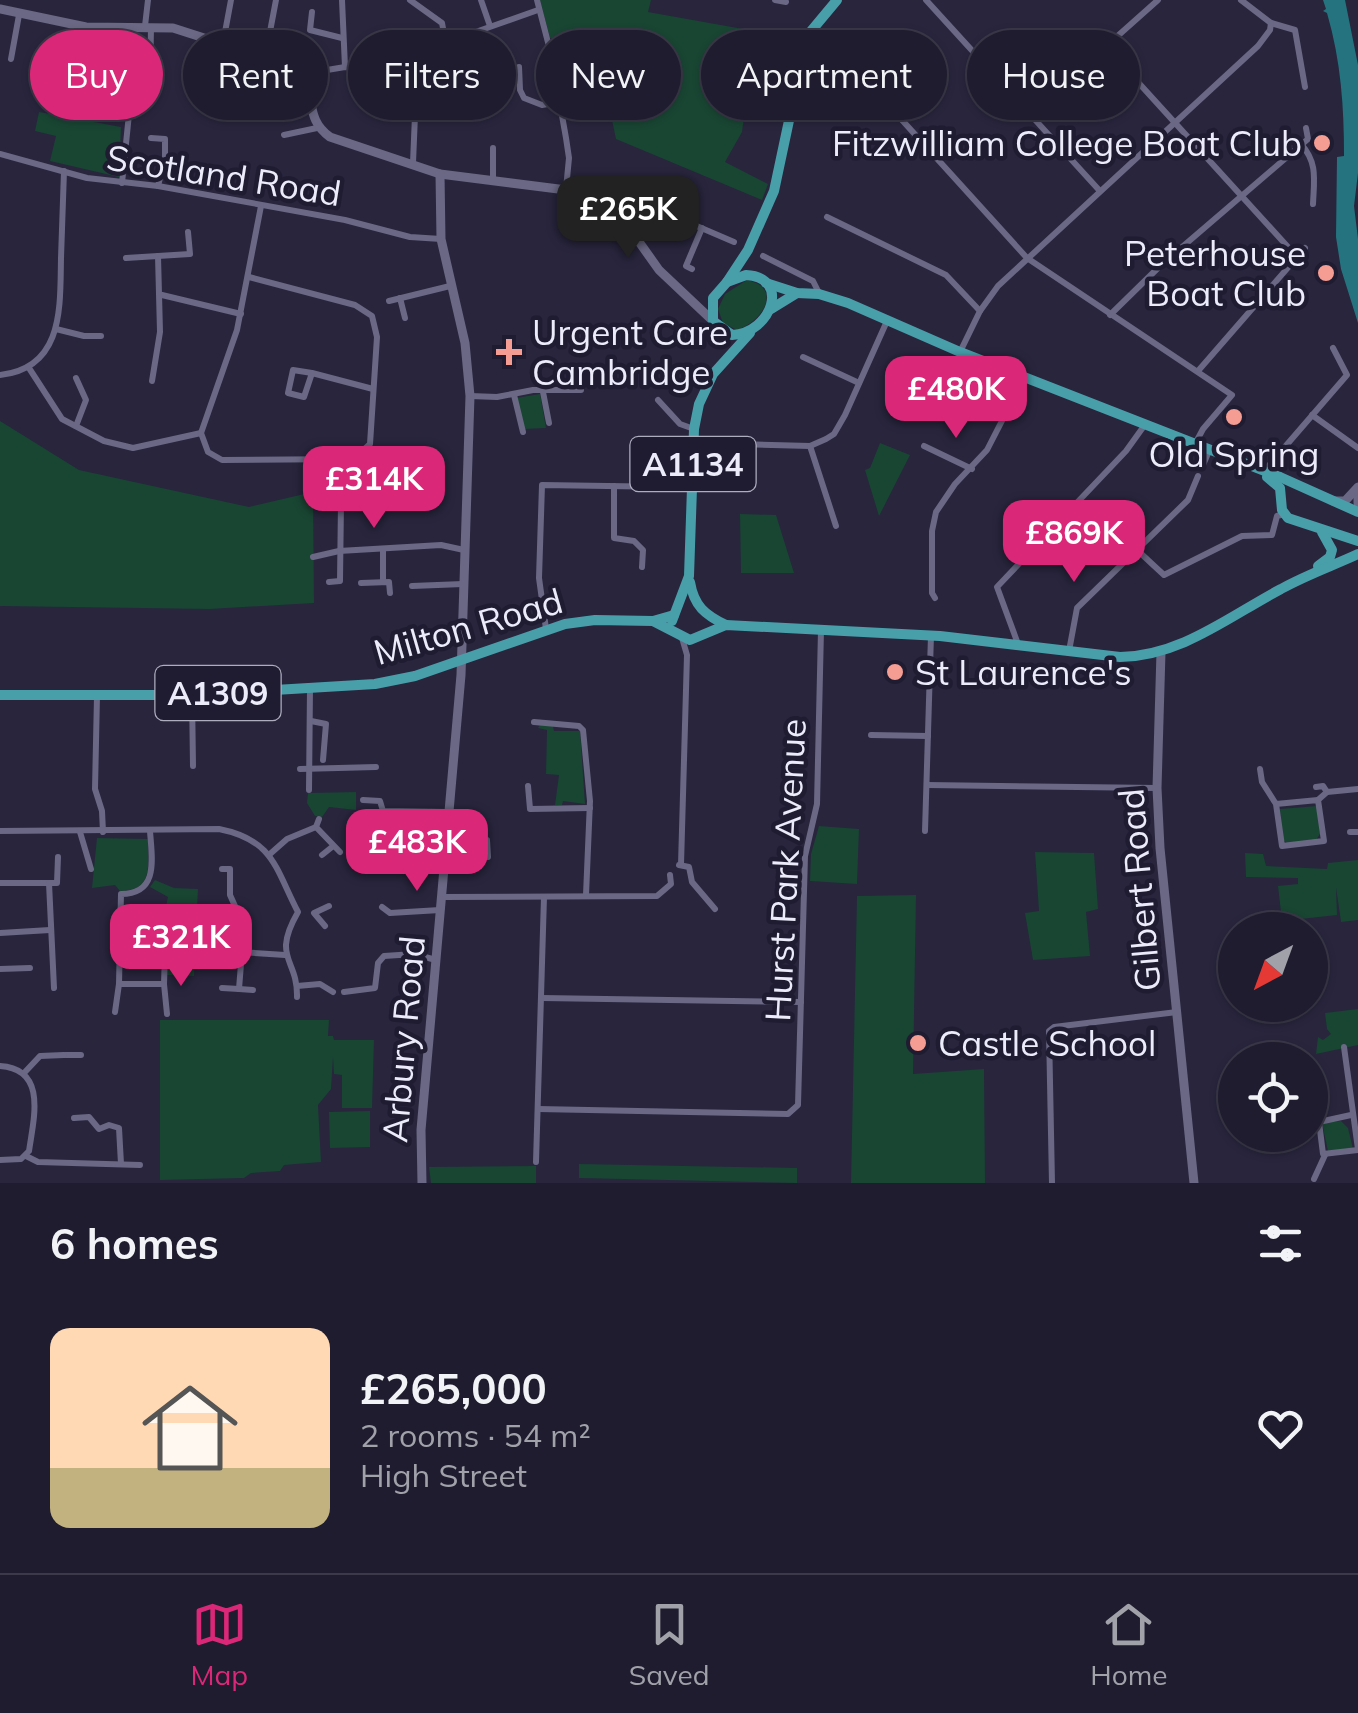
<!DOCTYPE html>
<meta charset="utf-8">
<style>
:root{--surface:#1e1c2e;--page:#262536;--text:#f1f3f6;--muted:#a1a1aa;--line:#3c3a4a;--accent:#db2777}
body{margin:0;font-family:Mulish,sans-serif;background:var(--page);color:var(--text);height:100vh;display:flex;flex-direction:column;font-size:38px;white-space:nowrap}
*{box-sizing:border-box;margin:0}
p{font-size:32px;color:var(--muted)}
.icon{flex:none;width:55px;height:55px;fill:none;stroke:currentColor;stroke-width:2;stroke-linecap:round;stroke-linejoin:round}
.map{position:relative;height:1183px;overflow:hidden}
.panel{display:flex;flex-direction:column;background:var(--surface);flex:1}
.panel>*{flex:none}
.guide{position:absolute;left:30px;top:30px;width:1300px;height:90px;display:flex;gap:20px}
.needle{width:65px;rotate:221deg}
.controls{position:absolute;left:1218px;top:912px;display:grid;gap:20px}
.controls a{display:grid;place-items:center;width:110px;height:110px;border-radius:50%;background:var(--surface);box-shadow:0 2px 8px #0004,0 0 0 2px var(--line);font-size:50px}
.price{position:absolute;translate:-50% -85px;padding:0 22px;border-radius:20px;background:var(--accent);color:#fff;font-size:32px;line-height:65px;filter:drop-shadow(0 2px 5px #0008)}
.price::after{content:'';position:absolute;left:50%;top:60px;width:30px;height:22px;margin-left:-15px;background:inherit;clip-path:polygon(0 0,100% 0,50% 100%)}
.price.selected{background:#222;color:#fff}
ul{padding:0;list-style:none}
li{display:flex;align-items:center;gap:30px;height:250px;padding:0 50px}
li+li{border-top:2px solid var(--line)}
li span{display:grid;place-items:center;flex:none;width:280px;height:200px;border-radius:20px;color:#555}
li>.icon{margin-inline-start:auto}
span .icon{width:120px;height:120px;fill:#fffc;stroke-width:1}
li b{font-size:42px}
h2{display:flex;justify-content:space-between;align-items:center;height:120px;padding:0 50px;font-size:42px}
.chip{padding:0 35px;border-radius:45px;background:var(--surface);box-shadow:0 2px 8px #0004,0 0 0 2px var(--line);font-size:35px;line-height:90px}
.chip.selected{background:var(--accent);color:#fff}
.tab-bar{display:flex;justify-content:space-around;align-items:center;height:140px;border-top:2px solid var(--line);background:var(--surface);font-size:28px;color:var(--muted)}
.tab-bar a{display:grid;justify-items:center;gap:5px}
.tab-bar .selected{color:var(--accent)}
.map>svg:first-child{display:block}
.green{fill:#194533}
.water{fill:#25737f}
.lines{fill:none;stroke-linecap:round;stroke-linejoin:round}
.street{stroke:#6a6884;stroke-width:6}
.secondary{stroke:#6a6884;stroke-width:9}
.primary{stroke:#489faa;stroke-width:10}
.poi-dot{fill:#f59c93;stroke:#1f1c32;stroke-width:4}
.labels{text-anchor:middle;dominant-baseline:central;stroke-width:9;stroke-linejoin:round;paint-order:stroke}
.shield{fill:#1f1c32;stroke:#aeadbe;stroke-width:2.5}
.shield-label{font-size:32px;font-weight:bold;fill:#ebebfa}
.poi-label{font-size:35px;fill:#ebebfa;stroke:#1f1c32;text-anchor:start}
.street-label{font-size:35px;fill:#ebebfa;stroke:#1f1c32}
</style>
<div class="map">
<svg width="1358" height="1183" viewBox="0 0 1358 1183">
<rect width="100%" height="100%" fill="#28253d"/>
<g class="green">
<polygon points="540,0 651,0 648,12 776,35 774,46 754,43 742,132 725,162 768,184 762,200 616,139 612,120 603,121 598,89 581,90 579,81 564,85 559,64 583,63 584,40 550,38"/>
<polygon points="39,112 121,127 119,177 50,161 56,136 35,131"/>
<path d="M747 280C784 288 762 322 737 330L723 323 718 309 725 294Z"/>
<polygon points="540,394 546,428 523,429 516,398"/>
<polygon points="0,421 79,470 249,507 313,492 314,603 210,609 0,606"/>
<polygon points="880,443 910,455 879,516 865,470 870,468"/>
<polygon points="740,514 776,515 794,573 741,573"/>
<polygon points="540,725 553,726 554,731 580,731 585,804 563,801 562,805 555,805 559,775 546,774 547,730 538,728"/>
<polygon points="356,792 356,810 329,807 322,817 315,816 307,803 308,793"/>
<polygon points="1317,806 1320,834 1316,840 1287,843 1282,839 1280,809"/>
<polygon points="819,826 859,829 857,884 810,881 811,854"/>
<path d="M97 838 148 839C148 864 154 891 120 891L115 885 92 888Z"/>
<polygon points="1035,852 1094,853 1098,909 1086,912 1090,956 1033,960 1025,913 1039,911"/>
<polygon points="1245,853 1263,854 1266,866 1327,869 1328,863 1358,860 1358,920 1341,922 1336,887 1337,915 1282,921 1278,886 1298,884 1298,878 1246,877"/>
<polygon points="155,880 174,888 198,889 194,976 167,975 164,947 169,940 170,915 165,911 168,897 150,887"/>
<polygon points="916,895 913,1074 984,1069 985,1183 851,1183 857,896"/>
<polygon points="1358,1009 1358,1045 1316,1054 1318,1037 1323,1040 1331,1034 1327,1029 1325,1013"/>
<polygon points="160,1020 329,1020 328,1036 333,1036 334,1040 374,1040 372,1108 342,1108 342,1075 334,1074 333,1057 331,1089 318,1105 321,1162 284,1165 280,1171 251,1173 244,1178 160,1180"/>
<polygon points="370,1111 370,1147 330,1148 329,1112"/>
<polygon points="1341,1121 1348,1128 1353,1149 1328,1151 1322,1123"/>
<polygon points="579,1164 797,1168 797,1183 579,1178"/>
<polygon points="536,1166 536,1183 431,1183 429,1167"/>
</g>
<path class="water" d="M1323 0H1345L1358 65V173L1354 206 1358 239V323L1341 269 1336 237 1337 157 1344 156C1344 107 1341 61 1327 13L1323 11 1326 9Z"/>
<g class="lines">
<g class="street">
<polyline points="342,0 345,67"/>
<polyline points="410,0 442,23 447,49"/>
<polyline points="481,0 490,26"/>
<polyline points="537,0 551,54 566,138 569,158 566,189"/>
<polyline points="775,0 786,2"/>
<polyline points="926,0 1099,190"/>
<polyline points="1241,0 1271,23 1295,30 1305,87"/>
<polyline points="312,12 310,30 342,38"/>
<polyline points="145,26 148,0"/>
<polyline points="824,34 1027,258 1232,395 1203,429 1195,444"/>
<polyline points="223,43 231,0"/>
<polyline points="1106,47 1297,257"/>
<polyline points="265,58 276,0"/>
<polyline points="11,59 19,15"/>
<polyline points="519,67 520,90 524,98 542,105 559,102"/>
<polyline points="304,79 321,71 345,67 423,69 467,35 538,10"/>
<polyline points="150,85 151,27"/>
<path d="M63 97 86 101C90 76 101 55 102 29"/>
<polyline points="86,101 99,103"/>
<polyline points="246,103 254,54"/>
<polyline points="1030,114 1158,0"/>
<polyline points="284,135 317,128"/>
<polyline points="151,138 165,139 165,157 158,186"/>
<path d="M1301 144C1318 163 1314 180 1313 204"/>
<polyline points="493,148 493,180"/>
<polyline points="0,154 87,178 158,186 345,220 410,237 441,239"/>
<polyline points="413,163 415,115 423,69"/>
<polyline points="122,183 129,114"/>
<polyline points="606,192 657,209 734,242"/>
<polyline points="827,217 946,275 980,311"/>
<polyline points="628,225 656,209"/>
<polyline points="656,233 675,238"/>
<polyline points="668,237 674,216"/>
<polyline points="763,256 813,281 819,293"/>
<polyline points="126,258 190,254 188,232"/>
<polyline points="692,269 686,266 702,228"/>
<polyline points="162,295 241,314"/>
<polyline points="400,298 405,318"/>
<polyline points="389,301 450,286"/>
<polyline points="1110,315 1160,266 1308,139 1306,128"/>
<polyline points="56,329 84,336 101,336"/>
<polyline points="960,352 980,311 998,286 1258,46 1270,30 1271,23"/>
<polyline points="803,357 859,383"/>
<polyline points="29,368 62,419 104,441 133,448 201,433"/>
<polyline points="1198,371 1305,248"/>
<polyline points="312,373 293,370 288,393 304,397 312,373 373,389"/>
<path d="M0 375C64 368 60 307 61 258 62 229 63 200 64 171"/>
<polyline points="76,378 86,400 76,426"/>
<polyline points="152,381 160,332 158,256"/>
<polyline points="543,392 549,423"/>
<polyline points="514,395 523,432"/>
<polyline points="470,396 497,397 533,390 581,390"/>
<polyline points="658,400 680,424 694,429"/>
<polyline points="1312,415 1358,448"/>
<polyline points="201,433 208,452 222,460 354,459 370,444 377,337 372,316 355,305 249,277"/>
<polyline points="201,433 237,330 261,206"/>
<polyline points="705,443 810,446 826,439 834,434 845,415 887,321"/>
<polyline points="810,446 836,526"/>
<polyline points="924,446 972,469"/>
<polyline points="354,459 371,477 390,481"/>
<polyline points="1203,465 1209,451"/>
<polyline points="1265,470 1347,375 1333,348"/>
<polyline points="614,486 614,538 634,541 643,550 642,567"/>
<polyline points="383,549 383,582"/>
<polyline points="1136,549 1164,575 1242,536 1272,535 1277,516 1284,514"/>
<polyline points="313,557 339,551 441,545 464,550"/>
<polyline points="329,582 340,581 341,502"/>
<polyline points="361,583 389,582 390,593"/>
<polyline points="412,586 463,584"/>
<polyline points="935,598 932,593 932,531 936,512 955,484 987,450 1024,378"/>
<polyline points="546,629 539,578 542,485 673,487"/>
<polyline points="1018,644 997,587 1126,451 1144,426"/>
<polyline points="1069,651 1077,608 1188,500 1198,476"/>
<polyline points="192,695 193,766"/>
<polyline points="97,696 95,789 102,811 103,832"/>
<polyline points="311,721 326,724 323,760"/>
<polyline points="534,722 579,726 583,730 590,801 586,895"/>
<polyline points="871,735 928,736"/>
<polyline points="300,769 376,767"/>
<polyline points="1260,769 1262,782 1276,804 1282,846 1324,841 1318,800 1276,804"/>
<polyline points="927,785 1157,788"/>
<polyline points="528,786 530,809 590,808"/>
<polyline points="1316,787 1323,786 1327,792 1318,800"/>
<polyline points="309,790 310,688"/>
<polyline points="1327,792 1358,789"/>
<polyline points="363,800 380,801 383,811 449,812"/>
<polyline points="319,819 316,827 340,852"/>
<path d="M0 831 219 829C274 840 275 868 298 912 271 959 298 958 297 997"/>
<polyline points="925,831 931,635"/>
<polyline points="80,832 91,869"/>
<polyline points="1350,832 1358,832"/>
<polyline points="446,840 487,840 488,857"/>
<polyline points="408,849 411,842 446,843"/>
<polyline points="270,854 287,839 316,827"/>
<polyline points="322,855 332,847"/>
<polyline points="679,865 689,867 692,882 715,909"/>
<polyline points="681,865 687,655 682,638"/>
<polyline points="222,869 230,869 230,895 244,926 239,989 253,990"/>
<polyline points="0,883 49,883 54,988"/>
<polyline points="49,883 57,883 58,857"/>
<polyline points="442,897 657,896 671,884 670,875"/>
<polyline points="382,907 390,913 440,910"/>
<polyline points="325,926 314,913 329,906"/>
<polyline points="0,933 50,930"/>
<polyline points="241,952 285,955"/>
<polyline points="0,969 30,968"/>
<polyline points="119,984 164,984 165,952 158,945"/>
<polyline points="164,984 167,1014"/>
<polyline points="297,986 320,984 333,992"/>
<polyline points="222,988 239,989"/>
<polyline points="344,992 375,988 378,963 384,956 414,954 436,960"/>
<polyline points="542,998 801,1002"/>
<path d="M115 1012 119 984 121 894C159 894 152 859 150 831"/>
<polyline points="1344,1047 1358,1149"/>
<polyline points="66,1055 81,1055"/>
<path d="M0 1066C47 1069 34 1117 29 1151L21 1159 0 1160"/>
<polyline points="25,1072 40,1056 64,1055"/>
<polyline points="538,1109 788,1114 798,1105 805,856 817,804 821,630"/>
<polyline points="1310,1114 1319,1122"/>
<polyline points="1351,1115 1319,1122 1323,1154 1358,1150"/>
<polyline points="74,1118 89,1117 99,1129 109,1125 119,1128 121,1164"/>
<polyline points="26,1156 38,1162 140,1165"/>
<polyline points="536,1162 544,897"/>
<polyline points="1314,1179 1325,1155"/>
<polyline points="1052,1183 1049,1031 1054,1027 1177,1012"/>
</g>
<g class="secondary">
<path d="M0 9 86 27 173 28 254 54 300 75C317 97 304 118 330 137L440 174 590 193 620 215 659 270 713 321"/>
<polyline points="1358,493 1358,503"/>
<polyline points="1333,501 1345,501 1358,487"/>
<polyline points="1161,652 1157,788 1160,848 1194,1183"/>
<polyline points="422,1183 421,1130 461,675 470,396 465,343 441,239 440,174"/>
</g>
<g class="primary">
<path d="M746 275C791 277 772 333 732 335L713 321V298L727 282Z"/>
<polyline points="727,282 748,250 774,191 807,36 837,0"/>
<polyline points="766,283 797,293 819,294 848,303 960,352 1280,477 1358,512"/>
<polyline points="771,309 797,293"/>
<polyline points="1267,477 1280,488 1282,510 1288,518 1358,541"/>
<polyline points="1318,566 1330,557 1332,550 1322,532"/>
<path d="M690 582C694 606 705 615 726 625"/>
<path d="M653 621 690 640 726 625 940 636 1120 657C1181 656 1228 617 1281 589 1306 575 1332 566 1358 554"/>
<polyline points="672,621 689,576 694,429 699,404 713,374 750,333"/>
<polyline points="0,695 192,695 375,684 415,676 565,624 595,620 653,621 674,615"/>
</g>
</g>
<g class="poi-dot">
<circle cx="1322" cy="143" r="10"/>
<circle cx="1326" cy="273" r="10"/>
<path d="M504 337h10v10h10v10h-10v10h-10v-10h-10v-10h10z"/>
<circle cx="1234" cy="417" r="10"/>
<circle cx="895" cy="672" r="10"/>
<circle cx="918" cy="1043" r="10"/>
</g>
<g class="labels">
<g class="shield">
<rect x="630.5" y="437" width="125" height="54" rx="8"/>
<rect x="155.5" y="666" width="125" height="54" rx="8"/>
</g>
<g class="shield-label">
<text x="693" y="464">A1134</text>
<text x="218" y="693">A1309</text>
</g>
<g class="poi-label">
<text x="1302" y="143" text-anchor="end">Fitzwilliam College Boat Club</text>
<text x="1306" y="253" text-anchor="end">Peterhouse<tspan x="1306" dy="40">Boat Club</tspan></text>
<text x="532" y="332">Urgent Care<tspan x="532" dy="40">Cambridge</tspan></text>
<text x="1234" y="454" text-anchor="middle">Old Spring</text>
<text x="915" y="672">St Laurence's</text>
<text x="938" y="1043">Castle School</text>
</g>
<g class="street-label">
<text transform="translate(224 175) rotate(9)">Scotland Road</text>
<text transform="translate(468 626) rotate(-16)">Milton Road</text>
<text transform="translate(785 870) rotate(-87)">Hurst Park Avenue</text>
<text transform="translate(1139 890) rotate(-95)">Gilbert Road</text>
<text transform="translate(403 1039) rotate(-85)">Arbury Road</text>
</g>
</g>
</svg>
<div class="controls">
<a><svg class="needle" viewBox="-14 -14 28 28"><path d="M0-13l5 13h-10z" fill="#e53935"/><path d="M0 13l5-13h-10z" fill="#a1a1aa"/></svg></a>
<a><svg class="icon" aria-label="locate" viewBox="0 0 24 24"><circle cx="12" cy="12" r="6"/><path d="M12 2v4M12 18v4M2 12h4M18 12h4"/></svg></a>
</div>
<b class="price selected" style="left:628px;top:261px">£265K</b>
<b class="price" style="left:956px;top:441px">£480K</b>
<b class="price" style="left:374px;top:531px">£314K</b>
<b class="price" style="left:1074px;top:585px">£869K</b>
<b class="price" style="left:417px;top:894px">£483K</b>
<b class="price" style="left:181px;top:989px">£321K</b>
<div class="guide">
<a class="chip selected">Buy</a>
<a class="chip">Rent</a>
<a class="chip">Filters</a>
<a class="chip">New</a>
<a class="chip">Apartment</a>
<a class="chip">House</a>
</div>
</div>
<section class="panel">
<h2>6 homes<svg class="icon" aria-label="filters" viewBox="0 0 24 24"><path d="M4 7h16M4 17h16"/><circle cx="9" cy="7" r="2"/><circle cx="15" cy="17" r="2"/></svg></h2>
<ul>
<li><span style="background:linear-gradient(#ffd9b3 70%,#c2b280 0)"><svg class="icon" aria-label="home" viewBox="0 0 24 24"><path d="M3 11l9-7 9 7M6 9v11h12V9"/></svg></span><div><b>£265,000</b><p>2 rooms · 54 m²</p><p>High Street</p></div><svg class="icon" aria-label="heart" viewBox="0 0 24 24"><path d="M12 20l-8-8c-3-5 5-10 8-4 3-6 11-1 8 4z"/></svg></li>
</ul>
</section>
<nav class="tab-bar">
<a class="selected"><svg class="icon" aria-label="map" viewBox="0 0 24 24"><path d="M3 6l6-2 6 2 6-2v14l-6 2-6-2-6 2zM9 4v14M15 6v14"/></svg>Map</a>
<a><svg class="icon" aria-label="saved" viewBox="0 0 24 24"><path d="M7 4h10v16l-5-4-5 4z"/></svg>Saved</a>
<a><svg class="icon" aria-label="home" viewBox="0 0 24 24"><path d="M3 11l9-7 9 7M6 9v11h12V9"/></svg>Home</a>
</nav>
